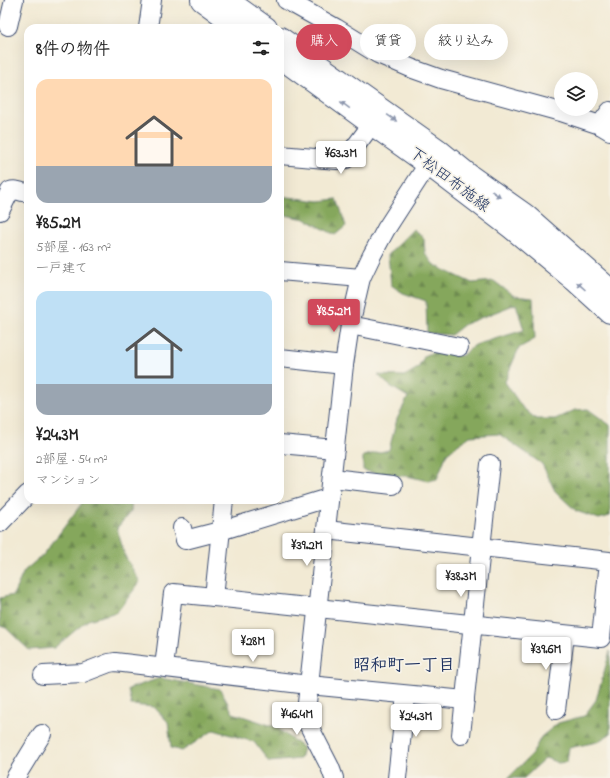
<!DOCTYPE html>
<html lang="ja">
<meta charset="utf-8">
<style>
:root{--surface:#fff;--page:#f6f6f6;--text:#222;--muted:#767676;--accent:#d1495b}
body{margin:0;font-family:"Indie Flower","Klee One",sans-serif;background:var(--page);color:var(--text);height:100vh;display:flex;flex-direction:column;font-size:15px;white-space:nowrap}
*{box-sizing:border-box;margin:0}
p{font-size:13px;color:var(--muted)}
.icon{flex:none;width:22px;height:22px;fill:none;stroke:currentColor;stroke-width:2;stroke-linecap:round;stroke-linejoin:round}
.map{position:relative;flex:1;overflow:hidden}
.panel{position:absolute;left:24px;top:24px;width:260px;height:480px;display:flex;flex-direction:column;background:var(--surface);border-radius:12px;box-shadow:0 4px 16px #0002}
.panel>*{flex:none}
.guide{position:absolute;left:296px;top:24px;width:254px;height:36px;display:flex;gap:8px}
.tools{position:absolute;left:554px;top:72px;display:grid;gap:8px}
.tools a{display:grid;place-items:center;width:44px;height:44px;border-radius:50%;background:var(--surface);box-shadow:0 4px 16px #0002;font-size:20px}
.price{position:absolute;translate:-50% -34px;padding:0 9px;border-radius:4px;background:#fff;color:#222;font-size:13px;line-height:26px;filter:drop-shadow(0 1px 2px #0008)}
.price::after{content:'';position:absolute;left:50%;top:24px;width:12px;height:9px;margin-left:-6px;background:inherit;clip-path:polygon(0 0,100% 0,50% 100%)}
.price.active{background:var(--accent);color:#fff}
ul{padding:0;list-style:none}
li{display:grid;align-content:center;gap:8px;height:212px;padding:0 12px}
li span{display:grid;place-items:center;height:124px;border-radius:12px;color:#555}
li>.icon{margin-inline-start:auto}
span .icon{width:72px;height:72px;fill:#fffc;stroke-width:1}
li b{font-size:17px}
h2{display:flex;justify-content:space-between;align-items:center;height:48px;padding:0 12px;font-size:17px}
.chip{padding:0 14px;border-radius:18px;background:var(--surface);box-shadow:0 4px 16px #0002;font-size:14px;line-height:36px}
.chip.active{background:var(--accent);color:#fff}
.map>svg:first-child{display:block}
.forest{fill:url(#forest-firs);stroke:#506b5d}
.lines{fill:none;stroke-linecap:round;stroke-linejoin:round}
.minor-casing{stroke:#3b4b70;stroke-width:20}
.major-casing{stroke:#3b4b70;stroke-width:24}
.minor{stroke:#fff;stroke-width:18}
.major{stroke:#fff;stroke-width:22}
.oneway{fill:#8d97ae}
.labels{text-anchor:middle;dominant-baseline:central;stroke-width:3.5;stroke-linejoin:round;paint-order:stroke}
.street-label{font-size:16px;fill:#1b2f5e;stroke:#f7f3e8}
.neighbourhood-label{font-size:17px;font-weight:bold;fill:#1b2f5e;stroke:#f7f3e8}
</style>
<div class="map">
<svg width="610" height="778" viewBox="0 0 610 778">
<defs>
<pattern id="forest-firs" width="22" height="20" patternUnits="userSpaceOnUse"><rect width="22" height="20" fill="#85a75c"/><path d="M5 1l3.5 6h-7zM16 11l3.5 6h-7z" fill="#6c884f"/></pattern>
</defs>
<rect width="100%" height="100%" fill="#f7f3e8"/>
<filter id="ink" filterUnits="userSpaceOnUse"><feTurbulence type="fractalNoise" baseFrequency=".025" numOctaves="2"/><feDisplacementMap in="SourceGraphic" scale="8" xChannelSelector="R" yChannelSelector="G"/><feConvolveMatrix kernelMatrix="1 2 1 2 8 2 1 2 1" color-interpolation-filters="sRGB"/></filter>
<filter id="wash" filterUnits="userSpaceOnUse"><feTurbulence type="fractalNoise" baseFrequency=".012" numOctaves="4" result="noise"/><feDisplacementMap in="SourceGraphic" scale="16" xChannelSelector="R" yChannelSelector="G"/><feGaussianBlur stdDeviation="0.9" result="paint"/><feColorMatrix in="noise" values="0 0 0 0 0 0 0 0 0 0 0 0 0 0 0 0 0 1.4 0 .05"/><feComposite in="paint" operator="in"/></filter>
<g filter="url(#wash)">
<rect width="100%" height="100%" fill="#f2ead4"/>
<g class="forest">
<polygon points="280,196 320,201 337,199 346,226 335,235 305,219 280,214"/>
<polygon points="413,229 424,238 425,253 434,265 472,283 494,281 514,296 533,298 535,339 519,348 512,364 505,382 522,407 536,419 555,419 575,410 588,409 610,425 610,516 599,519 576,511 555,491 542,464 499,434 470,436 447,453 437,479 428,481 407,476 384,476 363,470 363,456 389,450 397,419 408,397 390,386 378,375 404,376 418,368 425,355 443,349 461,356 475,345 524,330 516,304 465,324 451,335 427,333 426,301 403,293 391,285 388,255"/>
<polygon points="82,500 132,500 131,511 117,528 125,556 140,582 117,612 88,620 54,648 29,650 6,628 0,626 0,598 13,595 24,571 44,554 82,503"/>
<polygon points="610,651 610,734 597,742 569,748 567,762 558,763 546,758 524,778 508,778 532,754 541,737 558,723 584,716 596,700"/>
<polygon points="160,678 220,689 233,713 276,727 303,748 300,759 269,762 254,742 214,730 182,751 171,748 168,722 154,707 131,705 128,689"/>
</g>
</g>
<g filter="url(#ink)">
<g class="lines">
<g class="minor-casing">
<g id="minor">
<polyline points="286,0 336,28 378,54 413,69 441,79 561,112 600,125 610,131"/>
<polyline points="8,26 14,0"/>
<polyline points="148,28 152,0"/>
<polyline points="600,125 610,111"/>
<polyline points="280,155 337,160 346,159 372,124"/>
<path d="M0 211 10 191C18 188 21 194 28 192"/>
<polyline points="280,271 361,278"/>
<polyline points="350,325 459,347"/>
<polyline points="280,358 344,365"/>
<polyline points="280,444 335,449"/>
<polyline points="332,478 393,485"/>
<polyline points="224,500 214,597 601,638 609,561 326,530"/>
<polyline points="0,523 28,494"/>
<polyline points="182,528 185,540 220,531 321,500 329,500"/>
<polyline points="164,667 173,593 214,597"/>
<polyline points="43,675 83,673 109,663 115,662 309,685 465,700"/>
<polyline points="556,710 565,635"/>
<polyline points="461,735 490,464"/>
<polyline points="15,778 42,734"/>
<polyline points="334,778 330,767 309,726 306,712 344,365 350,325 361,278 372,255 386,229 428,164 436,153"/>
<polyline points="397,778 406,695"/>
</g>
</g>
<g class="major-casing">
<g id="major">
<polyline points="202,0 239,27"/>
<polyline points="227,0 266,28"/>
<polyline points="280,38 438,150 470,176 525,215 610,290"/>
<polyline points="280,57 372,124 428,164 512,228 577,282 610,312"/>
</g>
</g>
<use href="#minor" class="minor"/>
<use href="#major" class="major"/>
</g>
<defs><path id="oneway-solid" d="M-6-.8H1V-3.2L6.5 0L1 3.2V.8H-6Z"/></defs>
<g class="oneway">
<use href="#oneway-solid" transform="translate(345 105) rotate(-144)"/>
<use href="#oneway-solid" transform="translate(392 118) rotate(35)"/>
<use href="#oneway-solid" transform="translate(496 194) rotate(35)"/>
<use href="#oneway-solid" transform="translate(581 286) rotate(-138)"/>
</g>
</g>
<g class="labels">
<g class="street-label">
<text transform="translate(449 180) rotate(37)">下松田布施線</text>
</g>
<g class="neighbourhood-label">
<text x="404" y="665">昭和町一丁目</text>
</g>
</g>
</svg>
<div class="tools">
<a><svg class="icon" aria-label="layers" viewBox="0 0 24 24"><path d="M12 4l9 5-9 5-9-5zM3 14l9 5 9-5"/></svg></a>
</div>
<b class="price" style="left:341px;top:175px">¥63.3M</b>
<b class="price active" style="left:334px;top:333px">¥85.2M</b>
<b class="price" style="left:307px;top:567px">¥39.2M</b>
<b class="price" style="left:461px;top:598px">¥38.3M</b>
<b class="price" style="left:253px;top:663px">¥28M</b>
<b class="price" style="left:546px;top:671px">¥39.6M</b>
<b class="price" style="left:297px;top:736px">¥46.4M</b>
<b class="price" style="left:416px;top:738px">¥24.3M</b>
<div class="guide">
<a class="chip active">購入</a>
<a class="chip">賃貸</a>
<a class="chip">絞り込み</a>
</div>
<section class="panel">
<h2>8件の物件<svg class="icon" aria-label="filters" viewBox="0 0 24 24"><path d="M4 7h16M4 17h16"/><circle cx="9" cy="7" r="2"/><circle cx="15" cy="17" r="2"/></svg></h2>
<ul>
<li><span style="background:linear-gradient(#ffd9b3 70%,#9aa5b1 0)"><svg class="icon" aria-label="home" viewBox="0 0 24 24"><path d="M3 11l9-7 9 7M6 9v11h12V9"/></svg></span><div><b>¥85.2M</b><p>5部屋 · 163 m²</p><p>一戸建て</p></div></li>
<li><span style="background:linear-gradient(#bfe0f5 75%,#9aa5b1 0)"><svg class="icon" aria-label="home" viewBox="0 0 24 24"><path d="M3 11l9-7 9 7M6 9v11h12V9"/></svg></span><div><b>¥24.3M</b><p>2部屋 · 54 m²</p><p>マンション</p></div></li>
</ul>
</section>
</div>
